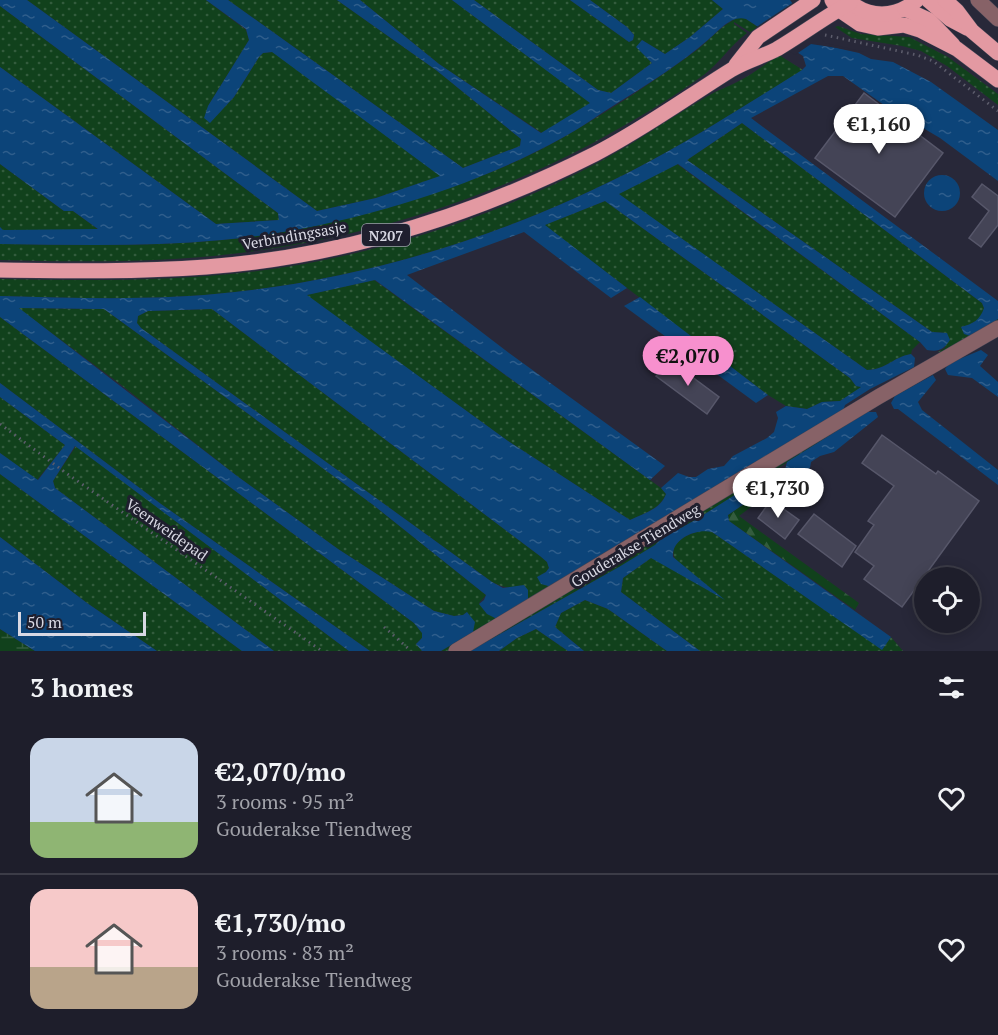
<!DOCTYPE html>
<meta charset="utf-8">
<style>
:root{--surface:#1e1e2b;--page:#262733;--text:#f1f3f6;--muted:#a1a2a9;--line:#3c3c47;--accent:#f790ce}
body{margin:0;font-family:"PT Serif",serif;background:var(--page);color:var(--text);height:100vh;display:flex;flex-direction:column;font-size:22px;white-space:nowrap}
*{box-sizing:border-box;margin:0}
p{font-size:20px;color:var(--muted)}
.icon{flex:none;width:33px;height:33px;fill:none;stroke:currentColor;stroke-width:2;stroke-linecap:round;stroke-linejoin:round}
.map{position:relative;height:651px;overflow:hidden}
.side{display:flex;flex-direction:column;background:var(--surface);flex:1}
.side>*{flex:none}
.buttons{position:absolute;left:914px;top:567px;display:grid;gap:12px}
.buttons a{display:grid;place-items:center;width:66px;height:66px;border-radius:50%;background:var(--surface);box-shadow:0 3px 15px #0003,0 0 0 2px var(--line);font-size:30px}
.scale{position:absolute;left:18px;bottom:15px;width:128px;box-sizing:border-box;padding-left:6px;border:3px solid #d8d8e3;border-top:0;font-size:16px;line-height:21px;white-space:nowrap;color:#d8d8e3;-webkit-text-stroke:4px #1f1f2e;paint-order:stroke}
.price{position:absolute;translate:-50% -51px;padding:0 14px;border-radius:21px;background:#fff;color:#222;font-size:20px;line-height:39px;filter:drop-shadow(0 2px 3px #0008)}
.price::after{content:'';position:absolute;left:50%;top:36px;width:18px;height:14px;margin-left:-9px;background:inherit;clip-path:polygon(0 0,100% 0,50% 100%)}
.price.active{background:var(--accent);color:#111}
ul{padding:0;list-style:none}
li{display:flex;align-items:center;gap:18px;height:150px;padding:0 30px}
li+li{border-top:2px solid var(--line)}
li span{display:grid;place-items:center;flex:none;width:168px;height:120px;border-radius:18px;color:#555}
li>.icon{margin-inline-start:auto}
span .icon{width:72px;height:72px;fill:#fffc;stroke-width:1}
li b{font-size:26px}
h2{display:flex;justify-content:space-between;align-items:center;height:72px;padding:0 30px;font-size:26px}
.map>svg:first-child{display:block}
.grass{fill:url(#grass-dots)}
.forest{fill:url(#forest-firs)}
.wetland{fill:url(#wetland-marsh)}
.water{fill:url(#water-ripples);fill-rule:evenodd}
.pier{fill:#282839}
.building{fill:#444456;stroke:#57576a;stroke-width:1.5}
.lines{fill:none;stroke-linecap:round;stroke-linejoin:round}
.minor-casing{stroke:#444454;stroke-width:16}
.major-casing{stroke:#444454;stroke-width:16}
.path{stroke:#5d5d6c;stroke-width:3;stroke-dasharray:1.5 4.5;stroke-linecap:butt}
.minor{stroke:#876267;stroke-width:15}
.major{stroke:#e399a2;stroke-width:15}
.labels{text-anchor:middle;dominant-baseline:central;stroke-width:6;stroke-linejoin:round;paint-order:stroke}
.shield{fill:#1f1f2e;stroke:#a0a0ad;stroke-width:1.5}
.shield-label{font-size:14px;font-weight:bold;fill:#d8d8e3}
.street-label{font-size:15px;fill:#d8d8e3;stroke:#1f1f2e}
</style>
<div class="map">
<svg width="998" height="651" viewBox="0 0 998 651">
<defs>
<pattern id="grass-dots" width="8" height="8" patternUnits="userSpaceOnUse" patternTransform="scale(1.5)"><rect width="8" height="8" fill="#11411c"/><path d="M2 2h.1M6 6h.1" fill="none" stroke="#335c3d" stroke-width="1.8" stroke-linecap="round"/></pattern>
<pattern id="forest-firs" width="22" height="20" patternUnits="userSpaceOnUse" patternTransform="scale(1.5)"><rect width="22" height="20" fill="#11411c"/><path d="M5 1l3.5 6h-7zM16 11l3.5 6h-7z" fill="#335c3d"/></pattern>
<pattern id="wetland-marsh" width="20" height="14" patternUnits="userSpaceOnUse" patternTransform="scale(1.5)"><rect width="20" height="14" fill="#11411c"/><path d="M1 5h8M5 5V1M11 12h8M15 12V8" fill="none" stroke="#335c3d"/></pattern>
<pattern id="water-ripples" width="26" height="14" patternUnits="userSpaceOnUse" patternTransform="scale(1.5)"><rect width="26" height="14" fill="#0c4479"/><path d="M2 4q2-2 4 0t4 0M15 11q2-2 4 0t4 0" fill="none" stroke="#2f5e8c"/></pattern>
</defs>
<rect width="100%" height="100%" fill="#282839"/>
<g class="grass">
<polygon points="27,0 206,0 246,30 249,40 208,106 210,122 234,97 259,57 263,53 273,52 441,176 376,198 317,211"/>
<polygon points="228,0 337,0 436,70 521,139 520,146 463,168"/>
<polygon points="360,0 452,0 591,103 542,133 439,64"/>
<polygon points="474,0 570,0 629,42 633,40 634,35 627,27 590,0 712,0 723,9 690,37 665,54 642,40 637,47 652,63 611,93 598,90"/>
<polygon points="0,6 278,213 279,220 216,224 0,67"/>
<path d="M740 17 746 19 758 27 750 32 734 22V24L747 33C731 45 720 62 705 74 670 100 631 122 593 143 483 201 363 238 240 253 161 263 80 262 0 260V244C74 245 149 247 222 240 286 234 348 219 409 201 462 184 516 165 564 137 609 111 655 81 697 50 711 39 723 23 740 17Z"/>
<polygon points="838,26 861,34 909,37 948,57 998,94 998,105 947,66 921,51 902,46 852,38 835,27"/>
<path d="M779 55 803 70C749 103 695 138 639 167 514 232 375 277 235 292 157 301 78 298 0 296V279C101 281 204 282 304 264 407 245 511 209 603 160 640 140 673 116 708 96 717 90 728 87 737 82 752 75 765 64 779 55Z"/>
<polygon points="742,123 982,303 984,308 981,318 969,325 961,327 970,336 998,319 998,323 945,353 938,352 945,348 947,333 932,332 687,160"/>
<polygon points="0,164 64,211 73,211 99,230 2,230 0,227"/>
<path d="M677 164 920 342 912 350 911 354C893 357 888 369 867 370L618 194Z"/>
<polygon points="605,201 850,378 856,386 862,387 840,401 822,402 807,409 786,406 768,395 544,225"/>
<path d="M374 280 661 488 666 494C660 509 643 514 630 520L508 441 306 295Z"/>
<path d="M18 308 104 309 372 504 486 595 479 603 487 614 521 585C510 590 503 587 492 582L141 328 137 323 138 316 148 311 212 309 540 556 547 562 549 568 546 572 537 577 856 419 697 519 661 539 655 545 619 567 470 651H441L473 632 467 612 463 615 454 616 434 611 338 549 237 476 120 384Z"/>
<polygon points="0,317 414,623 422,633 422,638 416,644 422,651 370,651 161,504 0,383"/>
<polygon points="0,397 65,445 37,480 0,453"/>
<polygon points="76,446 349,651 274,651 55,488 53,481"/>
<polygon points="0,474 242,651 157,651 87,603 0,537"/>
<path d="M705 530 712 532 882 649 891 637 903 651H700L621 592 623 578 651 558 677 562C664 544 690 532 705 530Z"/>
<polygon points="585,600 608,609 667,651 584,651 555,627 561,613"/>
<polygon points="536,629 568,651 499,651 517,638"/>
</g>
<polygon class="forest" points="776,490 778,492 763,498 739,516 859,603 855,610 729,521 728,515 763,491 769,492"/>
<polygon class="wetland" points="0,629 35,651 0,651"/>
<g class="water">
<path d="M0 0H27L317 211 376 198 440 176 272 52 263 53 259 57 234 97 210 123 204 118 208 106 249 40 246 29 206 0H228L463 168 520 146 521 139 436 70 337 0H360L439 64 541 133 590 103 452 0H474L598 90 611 93 652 63 636 47 642 40 665 54 690 37 723 9 712 0H790L823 45 859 53 871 59 893 62 931 82 998 130V181L940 138 884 105 843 76H828L751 118 998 301V319L970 336 964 334 961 327C973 324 980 320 984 308L982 303 742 123 687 160 932 332 947 333 950 340C943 350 939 352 927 350L920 342 678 164 619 194 867 370C888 369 893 357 911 354L915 358 914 367 870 389 845 405 843 411 552 587 541 584 537 577 546 572 549 568 547 562 540 556 212 309 148 311 138 316 137 323 141 328 492 582 503 588 524 585 528 590V601L497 619 487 614 479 604 484 600 486 595 372 504 104 309 19 308 237 476 338 549 434 611 454 616 463 615 467 612 475 622 473 632 441 651H422L416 644 422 638V633L414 623 0 317V296C78 298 157 301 235 292 375 277 514 232 639 167 695 138 749 103 802 70L806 66 803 56 746 19C731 15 720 30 709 39 680 64 648 84 616 104 598 115 581 128 562 138 465 192 332 230 222 240 148 247 74 245 0 244V227L3 230 98 229 73 211H64L0 164V67L216 224 279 220 278 213 0 6ZM605 201 850 378 856 386 861 387 840 401 822 402 807 409 786 406 776 412 778 418 774 432 767 438 733 456 724 466 708 469 696 477H689L678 473 661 488 666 494C661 509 643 514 630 520L508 441 307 295 375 280 650 480 665 466 509 353 407 275 524 232 611 298 627 288 545 225Z"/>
<polygon points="570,0 590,0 627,27 634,35 633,40 629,42"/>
<circle cx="942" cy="193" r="18"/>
<polygon points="640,297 768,395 756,403 624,306"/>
<polygon points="981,350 988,355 980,366 998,382 998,397 972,378 948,375 945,369 950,363"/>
<polygon points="933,375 936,380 918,402 922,410 998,470 998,485 898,409 894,409 891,403 895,396"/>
<polygon points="0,383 161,504 370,651 349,651 75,446 53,481 55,488 274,651 242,651 0,474 0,453 38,480 65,445 0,397"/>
<polygon points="867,412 876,412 878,417 834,452 820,456 811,462 810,468 792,478 785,470 787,462"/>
<path d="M763 477 770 479 776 490 769 492 763 491 728 515 729 521 891 637 882 650 712 532C696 528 671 539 673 557L725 600 651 558 623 578 621 592 700 651H667L608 609 585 600 561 613 555 627 584 651H568L536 629 517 638 499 651H470L619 567 655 545 661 539 697 519Z"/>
<polygon points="0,537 87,603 157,651 35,651 0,629"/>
</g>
<polygon class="pier" points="794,2 825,43 865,52 811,44 795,55 755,28"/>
<g class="building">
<polygon points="864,93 943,153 895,217 815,158"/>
<polygon points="982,184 998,196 998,225 981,247 969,238 989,211 972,197"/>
<polygon points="668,359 719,397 707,414 656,376"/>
<polygon points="882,435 936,474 938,471 979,501 902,607 864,579 874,566 855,552 874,525 868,521 894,486 862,463"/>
<polygon points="771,500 799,520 785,539 758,518"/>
<polygon points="814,514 856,546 842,567 798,534"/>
</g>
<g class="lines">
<g class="minor-casing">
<g id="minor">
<polyline points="978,0 998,19"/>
<polyline points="456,651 878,397 998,328"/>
</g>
</g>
<g class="major-casing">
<g id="major">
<polyline points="832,0 838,9 860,24 878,28 904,25 920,30 957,49 998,80"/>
<path d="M848 0C868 19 896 18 917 0"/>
<polyline points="928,0 950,19 967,28"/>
<polyline points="945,0 957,11 972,31 998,53"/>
<polyline points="905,9 929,20 953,45"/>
<polyline points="736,65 758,37 813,0"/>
<path d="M0 270C69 271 137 272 206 267 342 257 474 215 595 154 642 130 686 98 731 70 745 61 762 57 777 49 802 34 825 17 850 3"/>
</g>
</g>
<g class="path">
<polyline points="825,35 917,55 933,61 998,111"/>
<polyline points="0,424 66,473 322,651"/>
<polyline points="384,627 411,651"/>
</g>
<use href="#minor" class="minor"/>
<use href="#major" class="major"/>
</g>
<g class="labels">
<rect class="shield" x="362" y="224" width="48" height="22" rx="4.5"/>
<g class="shield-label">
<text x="386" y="235">N207</text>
</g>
<g class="street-label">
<text transform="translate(294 235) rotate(-10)">Verbindingsasje</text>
<text transform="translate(167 529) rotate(35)">Veenweidepad</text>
<text transform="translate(635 545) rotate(-31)">Gouderakse Tiendweg</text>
</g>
</g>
</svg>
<div class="buttons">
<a><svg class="icon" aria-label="locate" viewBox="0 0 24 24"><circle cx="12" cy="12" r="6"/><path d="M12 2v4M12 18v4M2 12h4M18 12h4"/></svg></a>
</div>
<div class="scale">50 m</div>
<b class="price" style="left:879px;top:155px">€1,160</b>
<b class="price active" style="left:688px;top:387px">€2,070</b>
<b class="price" style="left:778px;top:519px">€1,730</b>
</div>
<section class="side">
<h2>3 homes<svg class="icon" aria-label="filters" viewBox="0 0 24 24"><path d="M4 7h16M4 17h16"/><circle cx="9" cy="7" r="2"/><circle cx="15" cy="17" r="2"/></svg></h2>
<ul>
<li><span style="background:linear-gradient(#c9d6e8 70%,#8fb573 0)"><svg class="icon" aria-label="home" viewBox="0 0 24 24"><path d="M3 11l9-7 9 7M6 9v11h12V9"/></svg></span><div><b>€2,070/mo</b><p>3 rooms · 95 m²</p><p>Gouderakse Tiendweg</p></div><svg class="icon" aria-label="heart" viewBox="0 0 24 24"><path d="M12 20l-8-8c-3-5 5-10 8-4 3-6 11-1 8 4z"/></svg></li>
<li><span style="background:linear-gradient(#f6c9c9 65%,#b9a48a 0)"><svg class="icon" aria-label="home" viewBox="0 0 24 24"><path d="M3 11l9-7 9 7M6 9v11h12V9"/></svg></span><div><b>€1,730/mo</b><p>3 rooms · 83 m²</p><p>Gouderakse Tiendweg</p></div><svg class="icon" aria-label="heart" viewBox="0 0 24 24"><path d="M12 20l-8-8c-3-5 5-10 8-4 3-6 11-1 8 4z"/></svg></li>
</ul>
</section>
